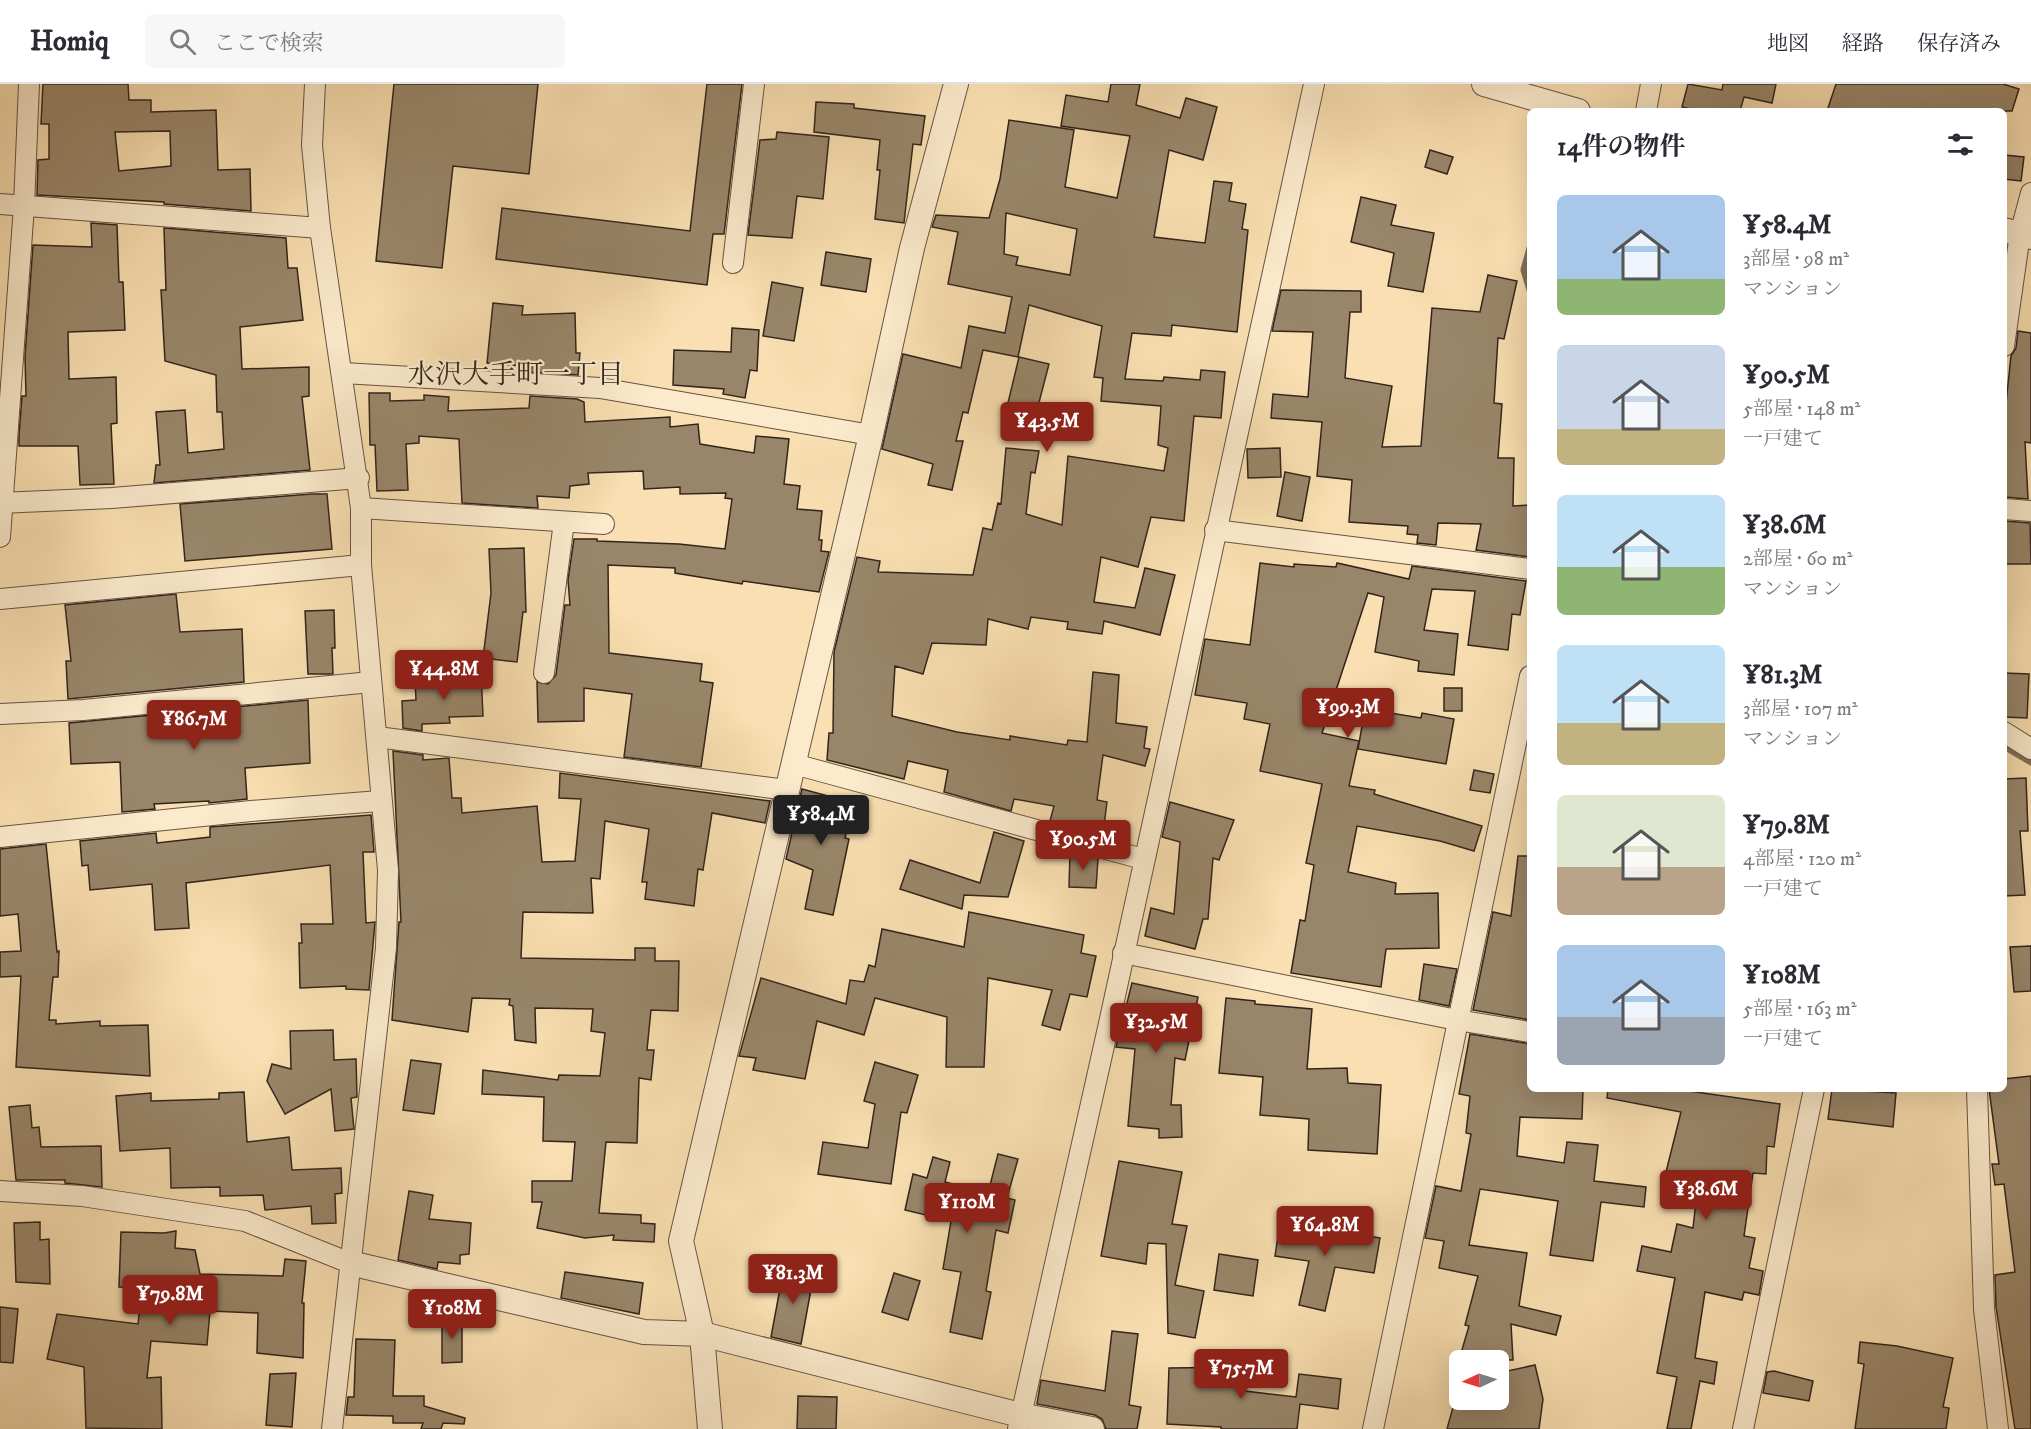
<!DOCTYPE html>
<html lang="ja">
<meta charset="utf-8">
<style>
:root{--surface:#fff;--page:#f7f7f7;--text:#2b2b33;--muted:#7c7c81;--line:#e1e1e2;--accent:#8f2418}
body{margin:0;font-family:"IM FELL DW Pica","Noto Serif JP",serif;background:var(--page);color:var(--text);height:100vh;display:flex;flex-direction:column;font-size:22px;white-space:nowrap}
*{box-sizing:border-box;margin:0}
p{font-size:20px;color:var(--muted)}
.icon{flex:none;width:33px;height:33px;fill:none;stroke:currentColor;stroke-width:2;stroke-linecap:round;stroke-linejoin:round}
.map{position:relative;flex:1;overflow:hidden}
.side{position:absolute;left:1527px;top:24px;width:480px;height:984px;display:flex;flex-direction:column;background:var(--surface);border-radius:9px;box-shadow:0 6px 24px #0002}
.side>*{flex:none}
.needle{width:39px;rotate:266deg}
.tools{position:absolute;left:1449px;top:1266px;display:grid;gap:12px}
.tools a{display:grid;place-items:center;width:60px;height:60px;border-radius:9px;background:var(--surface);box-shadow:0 6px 24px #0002;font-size:30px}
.price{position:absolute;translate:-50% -51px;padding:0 14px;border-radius:6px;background:var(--accent);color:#fff;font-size:20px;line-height:39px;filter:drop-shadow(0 2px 3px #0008)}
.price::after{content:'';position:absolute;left:50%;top:36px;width:18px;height:14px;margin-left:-9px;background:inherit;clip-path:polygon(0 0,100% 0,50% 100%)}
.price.current{background:#222;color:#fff}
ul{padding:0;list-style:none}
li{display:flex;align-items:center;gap:18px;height:150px;padding:0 30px}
li span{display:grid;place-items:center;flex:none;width:168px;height:120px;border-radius:9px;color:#555}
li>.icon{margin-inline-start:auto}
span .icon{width:72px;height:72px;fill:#fffc;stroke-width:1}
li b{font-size:26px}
h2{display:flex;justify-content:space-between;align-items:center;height:72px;padding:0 30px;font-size:26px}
header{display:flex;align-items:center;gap:36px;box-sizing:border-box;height:84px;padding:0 30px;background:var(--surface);border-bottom:2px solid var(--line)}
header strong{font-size:28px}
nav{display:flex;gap:33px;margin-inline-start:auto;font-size:21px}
.search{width:420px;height:54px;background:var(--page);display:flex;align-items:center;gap:15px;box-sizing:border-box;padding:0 21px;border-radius:9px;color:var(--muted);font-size:22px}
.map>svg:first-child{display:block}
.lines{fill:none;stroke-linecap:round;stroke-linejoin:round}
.stream{stroke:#816f58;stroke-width:7}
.building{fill:#99866a;stroke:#32251e;stroke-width:1.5;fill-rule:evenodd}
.minor-casing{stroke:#645443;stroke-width:22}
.tertiary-casing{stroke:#645443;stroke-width:26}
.minor{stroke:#fbeacc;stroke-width:20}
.tertiary{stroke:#fbeacc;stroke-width:24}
.labels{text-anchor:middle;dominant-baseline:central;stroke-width:4.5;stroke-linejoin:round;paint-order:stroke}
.neighbourhood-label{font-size:27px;fill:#32251e;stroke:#fbeacc}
</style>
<header>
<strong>Homiq</strong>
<div class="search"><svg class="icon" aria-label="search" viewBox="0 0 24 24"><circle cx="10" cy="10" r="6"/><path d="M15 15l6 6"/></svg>ここで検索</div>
<nav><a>地図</a><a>経路</a><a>保存済み</a></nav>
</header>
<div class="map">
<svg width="2031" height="1345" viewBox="0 0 2031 1345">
<rect width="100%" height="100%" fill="#f9dfb1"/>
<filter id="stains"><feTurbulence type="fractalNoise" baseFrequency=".00333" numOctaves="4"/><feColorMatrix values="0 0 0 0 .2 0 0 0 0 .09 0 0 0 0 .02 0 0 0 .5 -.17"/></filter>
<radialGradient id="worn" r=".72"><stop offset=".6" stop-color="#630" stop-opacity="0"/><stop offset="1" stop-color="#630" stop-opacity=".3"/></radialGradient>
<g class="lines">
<g class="stream">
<polyline points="1530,164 1524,186 1530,206"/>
<polyline points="2004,662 2031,678"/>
</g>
</g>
<g class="building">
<path d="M43 0H128L129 16H151V28L216 26 218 86 250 85 251 127 164 120V118L37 111 38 76 49 75V40H41ZM170 47 171 82 119 87 115 48Z"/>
<polygon points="394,0 538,0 529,90 453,82 442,184 376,177"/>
<polygon points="707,0 742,0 724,150 713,150 707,201 496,175 502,124 690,147"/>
<path d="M1111 0H1140L1136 21 1180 34 1186 14 1217 23 1203 76 1169 66 1154 153 1205 159 1214 97 1232 99 1229 117 1246 120 1242 145 1248 146 1237 248 1172 241 1171 252 1132 249 1125 295 1163 297 1164 293 1200 296 1201 286 1225 288 1221 334 1194 332 1184 437 1151 433 1138 483 1101 473 1094 518 1135 524 1145 484 1175 491 1160 551 1104 537 1102 550 1067 545 1068 538 1031 533 1028 545 988 535 986 561 932 559 923 590 895 582 892 632 957 648 1010 656V652L1067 661 1068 656 1087 658 1093 588 1119 591 1116 639 1147 643 1144 664 1150 665 1145 682 1103 671 1097 716 1107 718 1103 749 1099 751 1050 737 1054 722 1014 715 1011 727 944 708 948 686 908 677 904 695 827 676 829 649H833L834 568 857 473 880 477 878 488 973 491 983 444 992 446 998 419 1001 420 1006 364 1039 367 1035 389 1031 388 1026 430 1062 441 1068 372 1164 387 1168 364 1158 361 1161 322 1101 317 1103 294 1094 293 1102 242 1029 221 1018 273 983 266 968 329 963 328 956 357H963L952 406 928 401 933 380 882 365 903 270 961 284 969 242 1005 249 1012 213 948 200 958 148 932 143 936 131 989 134 1000 95 1009 36 1074 46 1065 103 1117 114 1130 52 1061 42 1066 11 1108 18ZM1006 129 1077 145 1070 191 1016 181 1018 173 1004 170Z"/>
<polygon points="1688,0 1722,6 1723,0 1776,0 1772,19 1744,13 1740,27 1699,27 1682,23"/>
<polygon points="1836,0 2003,0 2019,5 2012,27 1827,27"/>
<polygon points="816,18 854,20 854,24 925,32 921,61 913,60 904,139 875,135 880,86 877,86 880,56 814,48"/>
<polygon points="777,48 829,53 823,115 797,112 792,154 748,151 760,56 776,55"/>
<polygon points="1430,66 1453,73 1447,90 1425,83"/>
<polygon points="2004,71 2024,73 2021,97 2004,95"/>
<polygon points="1361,113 1396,121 1391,141 1434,149 1423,208 1388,202 1394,169 1351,158"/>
<polygon points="91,139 117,141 119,198 123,198 125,246 68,248 69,295 116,293 117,339 111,340 114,400 80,401 78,362 19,362 19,352 22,312 26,312 25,272 33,161 92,163"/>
<polygon points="164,144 286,154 288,184 297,184 303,236 240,243 242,285 309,283 309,312 302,313 310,386 154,399 156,381 160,381 156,328 185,326 188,369 224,365 222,328 217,328 216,291 165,277 161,206 166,206"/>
<polygon points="826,168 871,175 866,208 821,201"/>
<polygon points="1488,191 1517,197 1504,255 1498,254 1494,319 1502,320 1498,374 1514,374 1513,422 1530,421 1530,473 1476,466 1481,440 1438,439 1436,461 1417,459 1418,451 1407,450 1408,442 1349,438 1352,396 1317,392 1322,338 1271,334 1273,310 1308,313 1313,248 1272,247 1281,206 1361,207 1361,228 1350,228 1345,294 1392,302 1382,363 1421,362 1432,224 1480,228"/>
<polygon points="772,198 803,204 794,257 763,252"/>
<polygon points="493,219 523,222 522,231 575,229 576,269 580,269 578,291 531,288 532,283 487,279"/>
<polygon points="732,244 759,246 757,287 750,286 745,314 723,310 724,305 673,301 674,266 731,268"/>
<polygon points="2018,247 2031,249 2031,359 2025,358 2028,415 2004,413 2004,338 2011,272 2016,264"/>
<polygon points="1019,273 1049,280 1036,330 1007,323"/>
<polygon points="369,309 390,309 390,317 424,316 424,311 449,313 448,327 529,324 530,312 577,315 584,318 585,338 670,333 670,343 698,340 700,360 754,369 756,352 789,355 784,400 800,402 797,425 822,427 819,456 822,456 821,467 829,468 819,508 743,497 742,500 675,489 675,484 608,481 609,569 702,580 700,597 713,599 701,683 624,673 632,610 584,604 584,637 538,638 537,598 548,600 556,591 565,521 570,521 568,496 574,455 597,455 597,457 679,460 725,465 732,415 725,414 726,409 680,410 680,403 644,405 643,387 588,389 589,400 570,402 569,414 537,412 538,424 462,419 459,355 419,352 419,359 406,360 408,406 377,407 375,361 370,361"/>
<polygon points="1280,364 1281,393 1248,394 1247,365"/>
<polygon points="1285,388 1310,393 1302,437 1277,432"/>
<polygon points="312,410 327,410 332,465 185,477 180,420"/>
<polygon points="2004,437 2030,439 2031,480 2004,480"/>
<polygon points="524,464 526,528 523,528 517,578 483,574 491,509 489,465"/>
<polygon points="1260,479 1294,483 1294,480 1336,483 1337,479 1409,495 1412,482 1526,497 1520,531 1512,530 1508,566 1468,561 1475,507 1432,505 1424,546 1458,550 1454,591 1418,587 1419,577 1375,568 1384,513 1368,509 1322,649 1359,657 1349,702 1375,706 1374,710 1482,742 1474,767 1440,757 1357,742 1348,788 1396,799 1395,810 1438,809 1439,864 1386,865 1381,903 1291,889 1300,836 1305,837 1314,781 1306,779 1322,700 1260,687 1270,640 1244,635 1247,619 1195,611 1205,555 1250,561"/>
<polygon points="176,510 180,548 242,545 244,598 68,615 66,577 71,577 65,521"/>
<polygon points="334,526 335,564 332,564 333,590 308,590 305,527"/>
<polygon points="481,588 483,632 449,633 450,639 422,640 422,647 403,644 402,617 416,616 415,596 459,595 458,589"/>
<polygon points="2004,589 2029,590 2027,634 2004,633"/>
<rect x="1444" y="604" width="18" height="23"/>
<polygon points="308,616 310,679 245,684 247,715 209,719 209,717 154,720 155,725 122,728 120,678 71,680 69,639"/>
<polygon points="1365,625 1421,634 1422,629 1454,635 1446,680 1358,665"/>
<polygon points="393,667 423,671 423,676 449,674 452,714 461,714 462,729 537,722 542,778 575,777 581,715 559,714 560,689 770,717 765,739 712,729 703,786 698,785 694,822 645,815 647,798 642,798 649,745 605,737 600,795 591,794 593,829 523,828 521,874 635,876 635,864 655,864 655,877 679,877 678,927 651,926 647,966 654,966 651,996 639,994 637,1059 606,1058 599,1129 641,1131 641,1139 655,1140 654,1158 613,1156 614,1151 585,1154 537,1144 542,1118 532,1118 532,1097 572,1097 575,1058 543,1057 544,1013 482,1010 483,986 558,996 559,991 600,992 605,949 591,947 593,925 535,924 536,959 515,956 513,922 509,921 510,915 472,914 468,948 392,936 399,838 401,838"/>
<polygon points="1474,686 1494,690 1490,709 1470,706"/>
<polygon points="2026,694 2028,747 2020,747 2025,811 2004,812 2004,695"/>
<polygon points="802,705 854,719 845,754 849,755 833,831 805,825 813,786 786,775"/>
<polygon points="1170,718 1234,736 1219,776 1213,774 1208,835 1203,835 1195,865 1145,852 1151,824 1174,830 1180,758 1162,753"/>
<polygon points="371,731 374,768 363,768 366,839 375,838 369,906 346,905 346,902 300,904 299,859 302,859 301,840 333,840 330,781 186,799 189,844 155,846 152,800 90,806 88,781 82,782 80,757 156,749 157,759 210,753 210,743"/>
<polygon points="994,748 1024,757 1008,813 964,811 962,825 900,805 910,776 980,799"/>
<polygon points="46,760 57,868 59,867 58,893 53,893 49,936 56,936 56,940 100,937 100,942 148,941 150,992 16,983 21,892 0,893 0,868 21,867 18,830 0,832 0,765"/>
<polygon points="1070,768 1098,775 1096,804 1069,803"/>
<polygon points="1518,772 1530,772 1530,936 1473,926 1493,828 1511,832"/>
<polygon points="969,828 1084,851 1081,869 1096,872 1087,913 1070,910 1060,946 1042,941 1052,906 988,894 984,983 946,983 947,933 875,914 864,951 817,937 805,995 753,986 756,974 739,972 761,894 846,920 850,896 864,898 869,881 875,883 882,845 964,863"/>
<polygon points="2031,862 2031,907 2014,908 2010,863"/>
<polygon points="1424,880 1457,885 1449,922 1419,916"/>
<polygon points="1132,899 1198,913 1185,976 1175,974 1171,1021 1181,1021 1182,1053 1159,1054 1159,1045 1128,1042 1135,965 1116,963"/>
<polygon points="1226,914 1255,917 1255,920 1312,925 1307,985 1347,984 1348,999 1381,1001 1377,1070 1308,1066 1309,1035 1260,1031 1263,993 1219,989"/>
<polygon points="333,946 334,976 356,975 357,1013 351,1014 354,1045 335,1047 331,1005 285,1030 267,997 272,980 291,985 290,947"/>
<polygon points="1470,950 1530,960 1530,1005 1583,1005 1582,1035 1520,1033 1517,1072 1564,1079 1567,1058 1598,1061 1594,1097 1646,1103 1644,1123 1601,1118 1593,1177 1550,1171 1558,1117 1480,1105 1469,1161 1527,1169 1519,1222 1561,1232 1556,1251 1511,1240 1513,1276 1459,1276 1469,1242 1465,1241 1478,1192 1439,1184 1444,1157 1425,1154 1436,1102 1461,1107 1471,1050 1466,1049 1470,1012 1459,1010"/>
<polygon points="411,976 441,980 434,1030 403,1026"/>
<polygon points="875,978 918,991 907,1029 901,1028 891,1100 818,1090 823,1058 868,1064 875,1020 864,1017"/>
<polygon points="2031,992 2031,1345 2015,1345 1996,1223 1995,1191 2015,1188 2004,1100 1995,1101 1992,1080 1999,1080 1989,1005 2004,1005 2004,995"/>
<polygon points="1608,1005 1675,1005 1780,1020 1774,1063 1767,1062 1766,1090 1753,1089 1744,1152 1755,1154 1749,1184 1763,1187 1759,1211 1744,1208 1742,1216 1705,1208 1695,1274 1717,1278 1714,1300 1700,1297 1691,1345 1667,1345 1677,1293 1657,1289 1675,1194 1637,1187 1642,1162 1671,1168 1677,1140 1693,1144 1697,1108 1663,1100 1681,1028 1607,1014"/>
<polygon points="1832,1005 1896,1009 1893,1043 1828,1035"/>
<polygon points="244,1008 247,1058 289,1053 292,1086 341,1084 342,1109 335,1110 336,1139 312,1140 311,1122 265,1126 263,1111 220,1112 220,1103 171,1104 170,1064 120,1067 116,1012 151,1009 151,1017 219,1015 219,1009"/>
<polygon points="30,1021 32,1044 39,1043 41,1063 101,1062 102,1103 65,1099 65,1096 16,1096 9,1023"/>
<polygon points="998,1070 1018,1075 1007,1114 1015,1116 1008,1149 996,1146 986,1207 991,1208 982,1255 950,1248 961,1188 943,1185 951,1137 905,1126 913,1090 927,1094 933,1073 950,1078 945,1098 953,1100 952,1104 987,1113"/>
<polygon points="1119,1077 1182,1088 1172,1140 1187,1142 1175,1201 1204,1207 1195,1254 1168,1249 1166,1160 1148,1159 1146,1180 1101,1172"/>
<polygon points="409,1107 433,1111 429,1135 471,1139 469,1170 460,1171 460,1180 438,1178 437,1185 398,1176"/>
<polygon points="40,1138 40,1156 49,1155 50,1200 16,1198 14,1139"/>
<polygon points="1280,1139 1380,1154 1374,1189 1335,1183 1325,1227 1299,1221 1309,1177 1275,1172"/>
<polygon points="176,1147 175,1164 195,1166 200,1190 283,1192 285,1175 306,1177 302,1219 304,1219 303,1274 257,1269 258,1229 210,1227 207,1261 151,1257 147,1294 161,1293 162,1345 86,1344 84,1283 47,1275 57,1230 138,1240 142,1204 119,1203 121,1148 164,1149"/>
<polygon points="1219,1170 1258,1176 1253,1212 1214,1206"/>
<polygon points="784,1183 814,1189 801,1260 771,1253"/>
<polygon points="565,1188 643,1199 639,1230 561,1214"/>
<polygon points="894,1189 920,1197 908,1236 882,1228"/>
<polygon points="426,1219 443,1224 438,1242 421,1237"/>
<polygon points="0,1223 18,1225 13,1279 0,1278"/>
<polygon points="442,1234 462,1234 462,1278 442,1279"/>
<polygon points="1112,1247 1138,1250 1129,1321 1141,1323 1137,1345 1106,1345 1102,1335 1095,1331 1037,1320 1041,1296 1105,1307"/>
<polygon points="356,1255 395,1256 393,1312 424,1312 424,1322 465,1334 464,1340 443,1339 441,1345 421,1345 423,1339 393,1339 393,1332 346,1331 348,1313 354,1313"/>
<polygon points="1860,1258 1897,1262 1953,1274 1943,1323 1949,1324 1946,1345 1855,1345 1864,1280 1858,1279"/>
<polygon points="1535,1281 1543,1315 1539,1345 1447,1345 1455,1316 1498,1316 1498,1289"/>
<polygon points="1246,1283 1245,1307 1296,1313 1299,1290 1341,1295 1338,1325 1300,1320 1297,1345 1221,1345 1221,1343 1167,1340 1169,1284"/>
<polygon points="1774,1287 1813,1297 1809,1317 1763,1309 1767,1288"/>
<polygon points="296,1289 292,1343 266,1341 270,1290"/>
<polygon points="798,1312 837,1313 836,1345 797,1345"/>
</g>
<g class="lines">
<g class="minor-casing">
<g id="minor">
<polyline points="315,0 312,61 320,144 361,424 361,481 388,786 386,864 332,1345"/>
<polyline points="1646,27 1651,0"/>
<polyline points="0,120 320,144"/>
<polyline points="733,179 754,0"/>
<polyline points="2004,262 2020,150 2031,109"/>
<polyline points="343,289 600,304 871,351"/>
<polyline points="0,419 112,414 359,394"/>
<polyline points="361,424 604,440"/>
<polyline points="2004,425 2031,427"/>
<polyline points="1215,446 1530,485"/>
<polyline points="0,453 24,122 29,0"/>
<polyline points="0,515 361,481"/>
<polyline points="544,589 564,438"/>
<polyline points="0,630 83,626 371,598"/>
<polyline points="2004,648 2031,665"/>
<polyline points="377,653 787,706"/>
<polyline points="794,680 1143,775"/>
<polyline points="0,753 251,727 380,717"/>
<polyline points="1123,869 1457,936 1530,948"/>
<polyline points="1977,1005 1984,1225 1998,1345"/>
<polyline points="0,1107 82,1112 245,1137 350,1179"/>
<polyline points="1018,1345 1108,944 1314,0"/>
<polyline points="1373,1345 1530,592"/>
<polyline points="1743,1345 1814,1005"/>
</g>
</g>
<g class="tertiary-casing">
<g id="tertiary">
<polyline points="1484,0 1578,27"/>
<polyline points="2004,146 2031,153"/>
<polyline points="350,1179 644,1248 702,1250 1020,1331 1092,1345"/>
<polyline points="710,1345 702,1250 681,1157 871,351 912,164 956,0"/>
</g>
</g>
<use href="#minor" class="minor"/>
<use href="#tertiary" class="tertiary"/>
</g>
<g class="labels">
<g class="neighbourhood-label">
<text x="516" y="291">水沢大手町一丁目</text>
</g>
</g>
<rect width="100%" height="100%" filter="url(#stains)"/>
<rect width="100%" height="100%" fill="url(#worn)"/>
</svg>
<div class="tools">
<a><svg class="needle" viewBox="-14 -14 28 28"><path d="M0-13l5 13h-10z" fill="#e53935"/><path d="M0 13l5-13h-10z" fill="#7c7c81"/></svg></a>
</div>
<b class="price" style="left:1047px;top:369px">¥43.5M</b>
<b class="price" style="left:444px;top:617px">¥44.8M</b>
<b class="price" style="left:1348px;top:655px">¥99.3M</b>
<b class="price" style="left:194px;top:667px">¥86.7M</b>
<b class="price current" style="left:821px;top:762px">¥58.4M</b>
<b class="price" style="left:1083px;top:787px">¥90.5M</b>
<b class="price" style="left:1156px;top:970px">¥32.5M</b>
<b class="price" style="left:1706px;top:1137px">¥38.6M</b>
<b class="price" style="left:967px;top:1150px">¥110M</b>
<b class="price" style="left:1325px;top:1173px">¥64.8M</b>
<b class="price" style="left:793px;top:1221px">¥81.3M</b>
<b class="price" style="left:170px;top:1242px">¥79.8M</b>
<b class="price" style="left:452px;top:1256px">¥108M</b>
<b class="price" style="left:1241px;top:1316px">¥75.7M</b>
<section class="side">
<h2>14件の物件<svg class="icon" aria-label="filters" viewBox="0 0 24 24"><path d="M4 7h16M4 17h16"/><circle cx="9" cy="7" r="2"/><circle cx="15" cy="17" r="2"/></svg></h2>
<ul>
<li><span style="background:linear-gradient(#a9c7e8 70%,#8fb573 0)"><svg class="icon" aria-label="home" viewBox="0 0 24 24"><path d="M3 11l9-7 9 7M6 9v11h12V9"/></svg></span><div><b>¥58.4M</b><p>3部屋 · 98 m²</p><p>マンション</p></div></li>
<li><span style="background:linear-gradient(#c9d6e8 70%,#c2b280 0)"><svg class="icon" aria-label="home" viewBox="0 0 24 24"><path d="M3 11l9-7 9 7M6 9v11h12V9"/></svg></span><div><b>¥90.5M</b><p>5部屋 · 148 m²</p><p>一戸建て</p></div></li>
<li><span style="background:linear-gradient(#bfe0f5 60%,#8fb573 0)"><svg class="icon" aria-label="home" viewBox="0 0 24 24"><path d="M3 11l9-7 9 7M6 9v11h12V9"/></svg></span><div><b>¥38.6M</b><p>2部屋 · 60 m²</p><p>マンション</p></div></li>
<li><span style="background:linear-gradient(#bfe0f5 65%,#c2b280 0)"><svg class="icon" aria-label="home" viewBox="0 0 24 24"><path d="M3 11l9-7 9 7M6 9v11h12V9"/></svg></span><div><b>¥81.3M</b><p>3部屋 · 107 m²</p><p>マンション</p></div></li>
<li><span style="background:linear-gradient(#dfe7d0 60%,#b9a48a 0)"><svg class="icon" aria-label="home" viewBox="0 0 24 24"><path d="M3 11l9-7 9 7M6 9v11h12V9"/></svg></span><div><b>¥79.8M</b><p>4部屋 · 120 m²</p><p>一戸建て</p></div></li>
<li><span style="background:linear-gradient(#a9c7e8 60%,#9aa5b1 0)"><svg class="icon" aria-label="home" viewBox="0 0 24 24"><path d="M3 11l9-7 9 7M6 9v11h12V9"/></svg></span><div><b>¥108M</b><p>5部屋 · 163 m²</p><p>一戸建て</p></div></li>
</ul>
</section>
</div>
